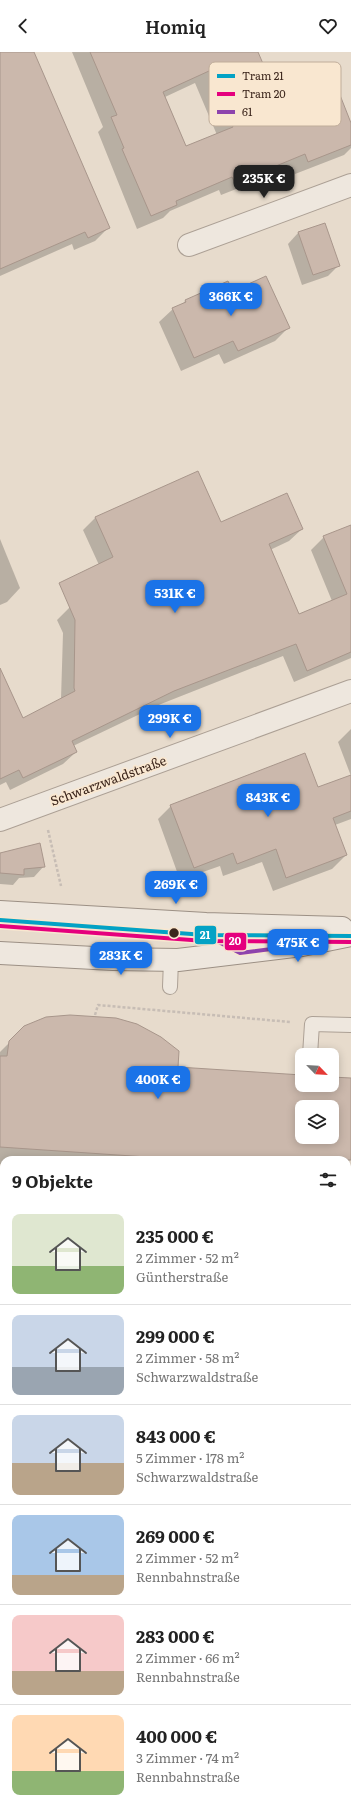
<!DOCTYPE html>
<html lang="de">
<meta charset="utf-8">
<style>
:root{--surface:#fff;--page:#f6f6f6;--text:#222;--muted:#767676;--line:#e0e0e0;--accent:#1a73e8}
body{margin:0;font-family:Literata,serif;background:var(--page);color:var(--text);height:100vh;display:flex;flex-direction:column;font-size:15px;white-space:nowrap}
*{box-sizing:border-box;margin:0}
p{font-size:13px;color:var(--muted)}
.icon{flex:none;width:22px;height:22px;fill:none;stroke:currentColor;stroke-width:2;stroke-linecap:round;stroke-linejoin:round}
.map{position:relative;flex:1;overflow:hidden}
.panel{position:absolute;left:0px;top:1104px;width:351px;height:656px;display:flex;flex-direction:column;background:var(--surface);border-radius:12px 12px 0 0;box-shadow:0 2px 10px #0003}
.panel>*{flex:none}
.needle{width:26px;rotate:115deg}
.controls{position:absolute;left:295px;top:996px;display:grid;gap:8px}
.controls a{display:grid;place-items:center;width:44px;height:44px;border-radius:8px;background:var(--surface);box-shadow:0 2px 10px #0003;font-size:20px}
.price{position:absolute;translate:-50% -34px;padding:0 9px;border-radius:8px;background:var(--accent);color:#fff;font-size:13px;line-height:26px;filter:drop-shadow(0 1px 2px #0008)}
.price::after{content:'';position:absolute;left:50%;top:24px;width:12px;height:9px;margin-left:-6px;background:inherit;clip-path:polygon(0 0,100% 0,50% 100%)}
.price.active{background:#222;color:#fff}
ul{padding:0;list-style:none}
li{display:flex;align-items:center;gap:12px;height:100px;padding:0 12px}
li+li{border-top:1px solid var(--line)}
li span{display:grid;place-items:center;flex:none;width:112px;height:80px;border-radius:8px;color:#555}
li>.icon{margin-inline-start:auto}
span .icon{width:48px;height:48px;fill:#fffc;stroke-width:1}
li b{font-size:17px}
h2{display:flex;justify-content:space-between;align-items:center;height:48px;padding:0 12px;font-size:17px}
header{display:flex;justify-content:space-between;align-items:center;height:52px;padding:0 12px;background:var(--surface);font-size:18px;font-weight:600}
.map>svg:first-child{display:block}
.green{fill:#dbd5ad}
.shadow{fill:#0003;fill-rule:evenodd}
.building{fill:#cbb8ac;stroke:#a8968b;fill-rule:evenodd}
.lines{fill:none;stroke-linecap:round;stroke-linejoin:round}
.service-casing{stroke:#aca095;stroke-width:16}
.minor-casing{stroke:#aca095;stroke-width:24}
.secondary-casing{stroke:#9c9085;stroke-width:24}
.path{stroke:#c7bdb5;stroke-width:2.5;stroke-dasharray:3 2;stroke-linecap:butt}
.service{stroke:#eee7de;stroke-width:14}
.minor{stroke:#eee7de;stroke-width:22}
.secondary{stroke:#eee7de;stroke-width:22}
.bus-1-casing{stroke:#f9e7d0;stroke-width:7}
.bus-1{stroke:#8e44ad;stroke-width:4}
.tram-1-casing{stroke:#f9e7d0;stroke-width:7}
.tram-2-casing{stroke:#f9e7d0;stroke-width:7}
.tram-1{stroke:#03a2c5;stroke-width:4}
.tram-2{stroke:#e5007d;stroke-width:4}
.stop-dot{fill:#3c261c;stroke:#f9e7d0;stroke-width:1.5}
.labels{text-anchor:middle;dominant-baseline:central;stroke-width:3.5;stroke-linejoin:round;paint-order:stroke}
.street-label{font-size:13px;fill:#3c261c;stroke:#f9e7d0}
.key{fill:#f9e7d0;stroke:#c0ad9a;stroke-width:1}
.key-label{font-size:11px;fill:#3c261c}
.line-badge{stroke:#f9e7d0;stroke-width:1.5}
.badge-label{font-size:11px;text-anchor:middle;font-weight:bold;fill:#fff}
</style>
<header><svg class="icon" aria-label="back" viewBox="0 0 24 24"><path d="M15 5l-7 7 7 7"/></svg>Homiq<svg class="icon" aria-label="heart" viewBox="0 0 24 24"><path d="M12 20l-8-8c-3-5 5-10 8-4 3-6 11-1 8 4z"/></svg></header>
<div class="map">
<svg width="351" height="1760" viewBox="0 0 351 1760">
<rect width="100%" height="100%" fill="#e7dbcc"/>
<polygon class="green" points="0,1179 4,1179 4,1756 347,1756 347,1215 351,1216 351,1760 0,1760"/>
<g class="shadow">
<polygon points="0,0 33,0 108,176 95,189 74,198 72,192 0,224"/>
<path d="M72 0H257L281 57 287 60 351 74V96L344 103 295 122 292 115 221 143 219 138 170 159 163 166 137 177 98 80 103 75ZM195 31 217 83 186 95 165 45Z"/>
<polygon points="298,181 338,214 328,224 302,233 288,192"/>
<polygon points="228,230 232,241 288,276 275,289 224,312 219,302 181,319 159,270 173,257 182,253 185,249"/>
<polygon points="198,420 220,472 302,477 289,489 270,498 298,563 332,549 311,498 324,485 351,474 351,606 294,630 283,604 161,652 73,694 76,700 63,712 10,738 6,730 0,733 0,618 22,668 61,647 63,581 57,568 70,555 99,513 83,478 95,466"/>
<polygon points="0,487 20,536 7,550 0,553"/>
<polygon points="351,677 351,767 335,773 346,803 332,817 273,839 262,810 223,824 220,814 180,828 158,767 171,754 317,736 351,724 338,690"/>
<polygon points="0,802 44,814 34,825 19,826 13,833 0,832"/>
<path d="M70 964 116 967 176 1016 302 1024V1033H332V1026L351 1027 349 1118 347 1120V1108H4V1113L0 1112V1000L25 975ZM302 1055H332V1085H302Z"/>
</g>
<g class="building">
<polygon points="0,0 34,0 110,176 88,186 85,180 0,217"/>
<path d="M90 0H258L282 56 286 54 288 59 338 38 351 71V93L308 110 305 102 235 131 232 125 176 149 177 153 151 164 122 97 124 96 111 65 117 63ZM209 19 233 75 186 94 163 40Z"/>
<polygon points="325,171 340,214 313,223 298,180"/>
<polygon points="266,224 290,276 238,299 233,289 194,306 172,256 186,250 185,248 228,229 233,239"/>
<polygon points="198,419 221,470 287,441 303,477 269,492 299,562 347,542 323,484 351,473 351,600 307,619 296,592 174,639 72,689 77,700 23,726 19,718 0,727 0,616 23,666 75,639 74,636 75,568 59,531 113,505 95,465"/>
<polygon points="305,701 318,735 351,723 351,759 333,766 347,803 286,826 276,797 237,812 233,801 194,816 170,753"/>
<polygon points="40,791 45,815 24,817 24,823 0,821 0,801"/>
<path d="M70 963 116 966 137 972 161 985 179 999 178 1015 302 1023V1033H332V1025L351 1026V1108H191L0 1095V1004H7L9 989 24 974 46 965ZM302 1055H332V1085H302Z"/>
</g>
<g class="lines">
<g class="service-casing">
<g id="service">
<polyline points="180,881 205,883 239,901"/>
<polyline points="170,935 171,908"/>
<polyline points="310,1003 312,972 351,973"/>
<polyline points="0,1457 0,1481"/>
</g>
</g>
<g class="minor-casing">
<g id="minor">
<polyline points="189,193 351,133"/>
<polyline points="0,768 351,639"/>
</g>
</g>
<g class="secondary-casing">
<g id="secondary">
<polyline points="0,860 206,872 342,876"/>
<polyline points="0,901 113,907 178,908 302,893 351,883"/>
</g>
</g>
<g class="path">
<polyline points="48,778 61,834"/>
<polyline points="95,963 98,953 290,970"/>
</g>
<use href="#service" class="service"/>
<use href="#minor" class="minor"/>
<use href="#secondary" class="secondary"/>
<g class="bus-1-casing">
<polyline id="bus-1" points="0,869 205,883 240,901 302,893 351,883"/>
</g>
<use href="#bus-1" class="bus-1"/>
<g class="tram-1-casing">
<polyline id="tram-1" points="0,868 205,883 351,884"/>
</g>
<g class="tram-2-casing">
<polyline id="tram-2" points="0,874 205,889 351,890"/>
</g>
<use href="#tram-1" class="tram-1"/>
<use href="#tram-2" class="tram-2"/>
</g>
<circle class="stop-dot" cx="174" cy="881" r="5.5"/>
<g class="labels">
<g class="street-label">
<text transform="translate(108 728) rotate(-20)">Schwarzwaldstraße</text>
</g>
</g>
<rect x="209" y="10" width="132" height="64" rx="6" class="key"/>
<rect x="217" y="22" width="18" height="4" fill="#03a2c5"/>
<rect x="217" y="40" width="18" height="4" fill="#e5007d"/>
<rect x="217" y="58" width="18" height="4" fill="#8e44ad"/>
<g class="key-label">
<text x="242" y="28">Tram 21</text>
<text x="242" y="46">Tram 20</text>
<text x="242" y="64">61</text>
</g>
<g class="line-badge">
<rect x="194" y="873" width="23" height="20" rx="4" fill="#03a2c5"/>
<rect x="224" y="880" width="23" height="19" rx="4" fill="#e5007d"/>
</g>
<g class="badge-label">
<text x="205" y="887">21</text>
<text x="235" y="893">20</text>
</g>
</svg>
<div class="controls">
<a><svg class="needle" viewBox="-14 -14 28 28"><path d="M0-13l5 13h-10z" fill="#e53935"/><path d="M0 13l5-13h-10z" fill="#767676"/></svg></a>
<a><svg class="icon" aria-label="layers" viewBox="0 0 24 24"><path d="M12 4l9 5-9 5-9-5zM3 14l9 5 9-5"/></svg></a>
</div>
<b class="price active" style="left:264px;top:147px">235K €</b>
<b class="price" style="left:231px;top:265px">366K €</b>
<b class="price" style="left:175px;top:562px">531K €</b>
<b class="price" style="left:170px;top:687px">299K €</b>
<b class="price" style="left:268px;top:766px">843K €</b>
<b class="price" style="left:176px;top:853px">269K €</b>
<b class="price" style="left:298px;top:911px">475K €</b>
<b class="price" style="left:121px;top:924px">283K €</b>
<b class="price" style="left:158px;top:1048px">400K €</b>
<section class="panel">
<h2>9 Objekte<svg class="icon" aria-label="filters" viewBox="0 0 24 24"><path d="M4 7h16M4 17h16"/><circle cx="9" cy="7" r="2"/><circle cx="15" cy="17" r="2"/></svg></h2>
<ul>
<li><span style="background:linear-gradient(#dfe7d0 65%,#8fb573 0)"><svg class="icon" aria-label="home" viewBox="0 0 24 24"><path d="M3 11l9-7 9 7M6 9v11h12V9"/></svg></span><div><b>235 000 €</b><p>2 Zimmer · 52 m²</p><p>Güntherstraße</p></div></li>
<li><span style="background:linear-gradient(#c9d6e8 65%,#9aa5b1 0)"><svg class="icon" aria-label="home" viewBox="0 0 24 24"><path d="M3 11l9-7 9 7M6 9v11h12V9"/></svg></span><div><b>299 000 €</b><p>2 Zimmer · 58 m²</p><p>Schwarzwaldstraße</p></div></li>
<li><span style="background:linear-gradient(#c9d6e8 60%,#b9a48a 0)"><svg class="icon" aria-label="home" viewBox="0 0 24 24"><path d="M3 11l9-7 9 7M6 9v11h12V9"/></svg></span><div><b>843 000 €</b><p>5 Zimmer · 178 m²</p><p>Schwarzwaldstraße</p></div></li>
<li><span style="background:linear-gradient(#a9c7e8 75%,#b9a48a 0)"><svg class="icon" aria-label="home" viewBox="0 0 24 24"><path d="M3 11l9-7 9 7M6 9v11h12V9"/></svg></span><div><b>269 000 €</b><p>2 Zimmer · 52 m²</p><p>Rennbahnstraße</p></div></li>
<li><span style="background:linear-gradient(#f6c9c9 70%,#b9a48a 0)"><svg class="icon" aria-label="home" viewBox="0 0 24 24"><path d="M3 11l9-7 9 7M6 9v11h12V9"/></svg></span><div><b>283 000 €</b><p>2 Zimmer · 66 m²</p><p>Rennbahnstraße</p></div></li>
<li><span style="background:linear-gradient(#ffd9b3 70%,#8fb573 0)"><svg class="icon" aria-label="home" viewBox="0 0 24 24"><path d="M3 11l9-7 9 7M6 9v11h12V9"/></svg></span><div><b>400 000 €</b><p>3 Zimmer · 74 m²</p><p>Rennbahnstraße</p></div></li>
</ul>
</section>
</div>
